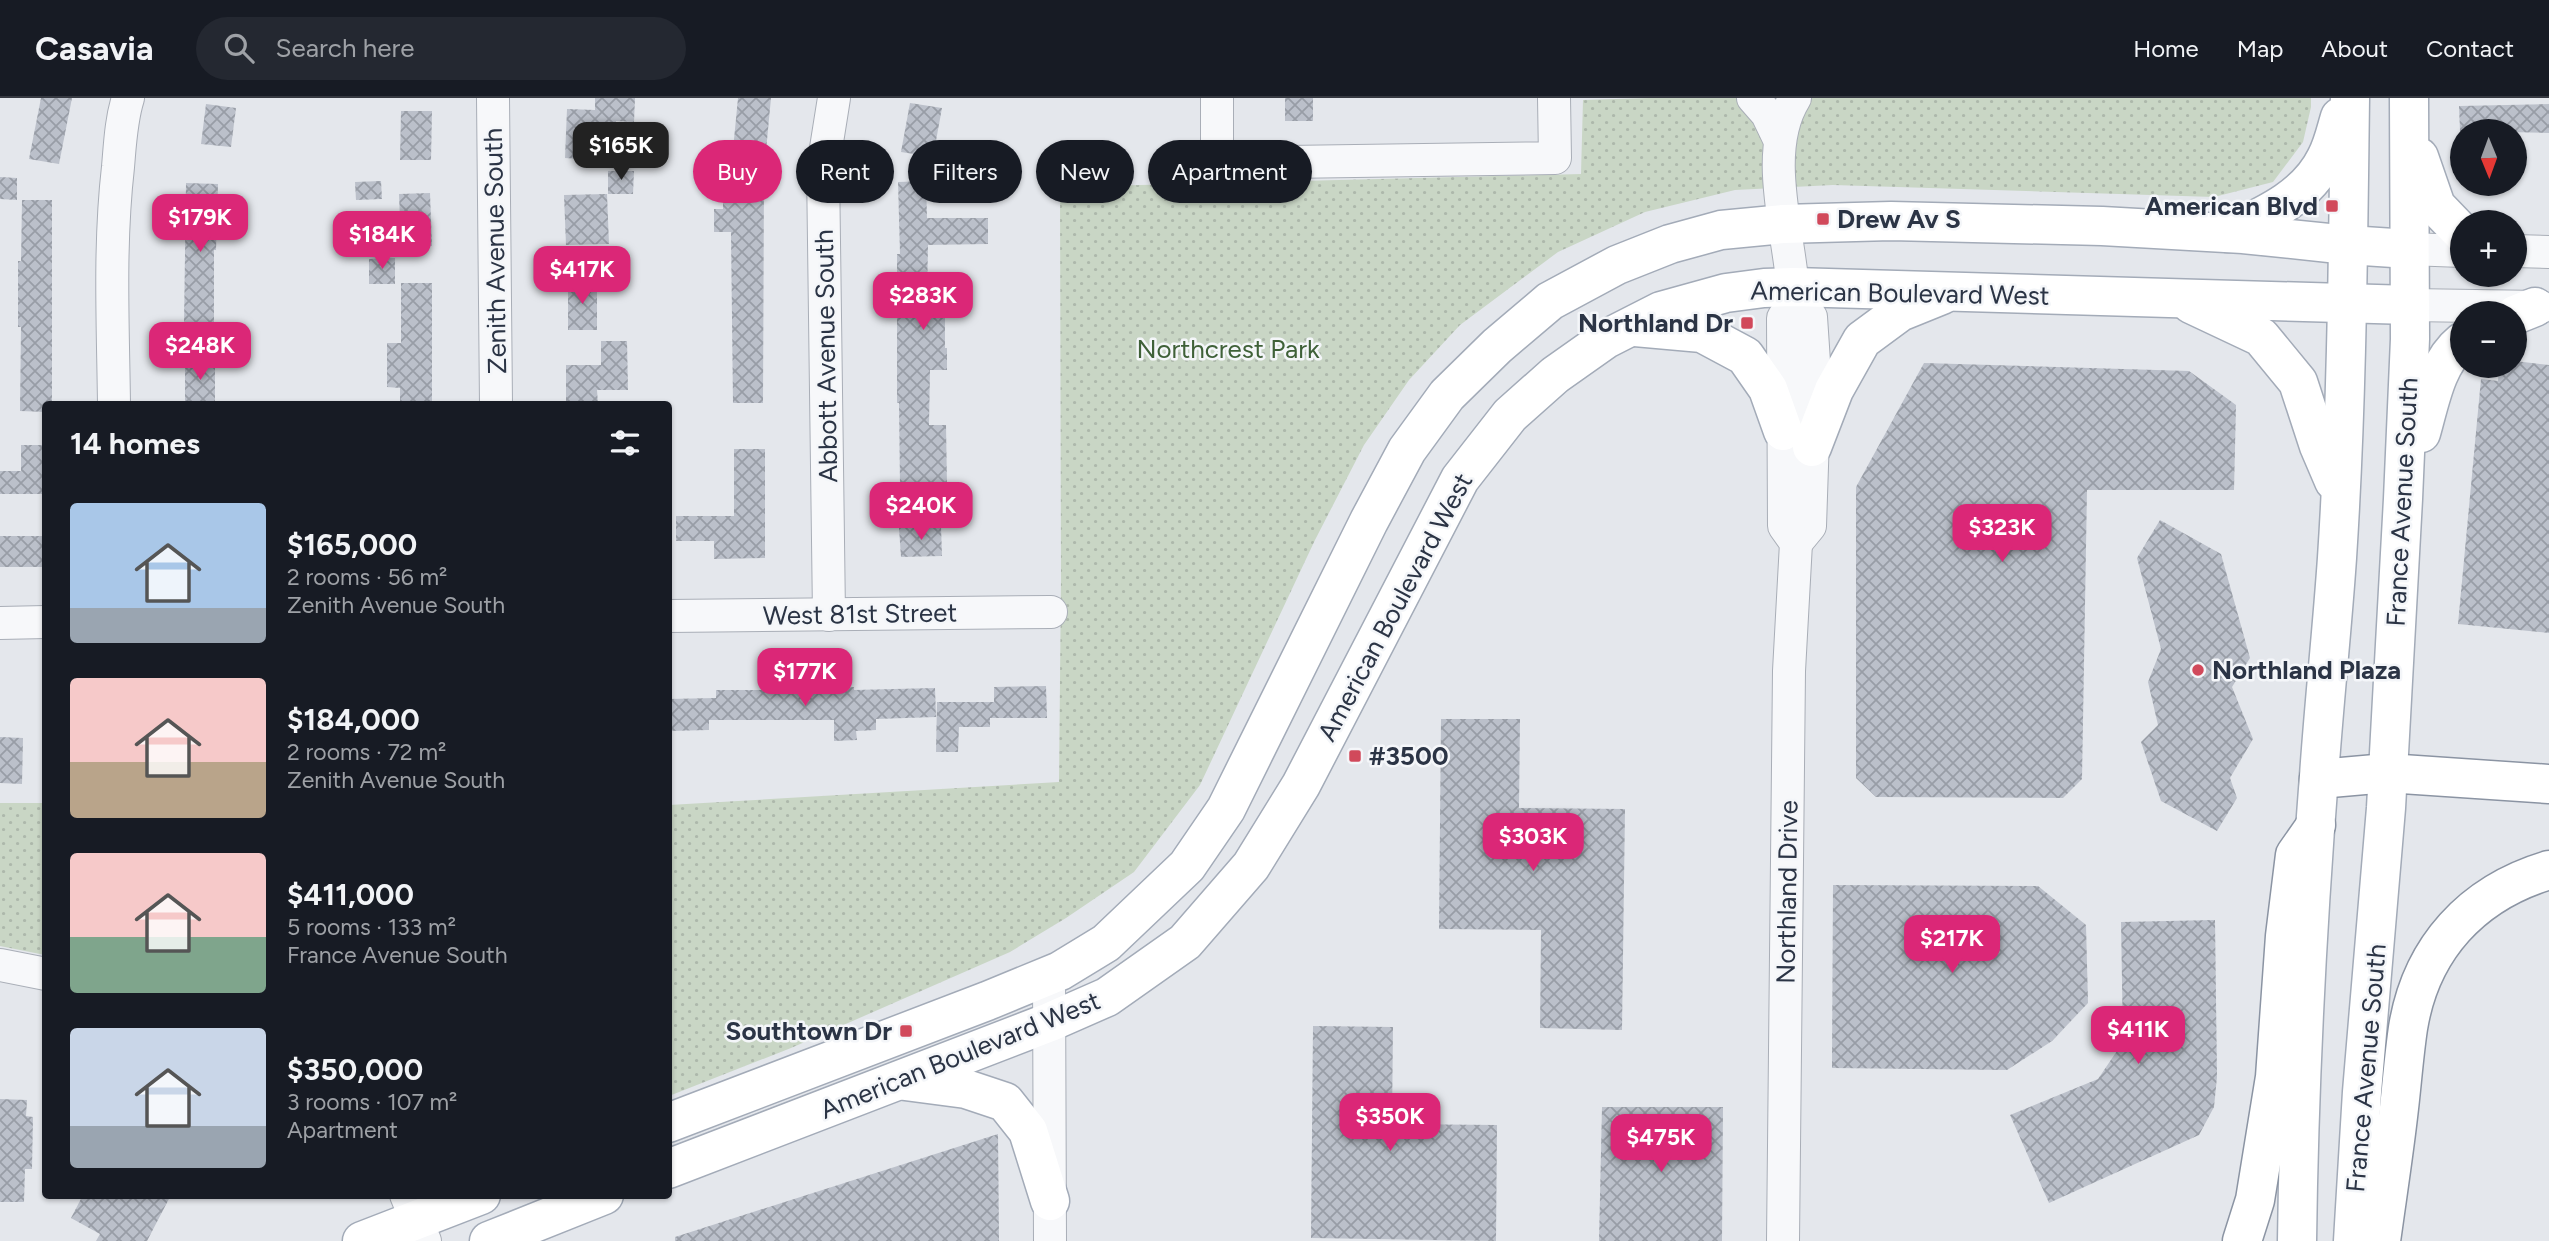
<!DOCTYPE html>
<meta charset="utf-8">
<style>
:root{--surface:#171b24;--page:#242831;--text:#f1f3f6;--muted:#9ea1a6;--line:#363941;--accent:#db2777}
body{margin:0;font-family:Figtree,sans-serif;background:var(--page);color:var(--text);height:100vh;display:flex;flex-direction:column;font-size:26px;white-space:nowrap}
*{box-sizing:border-box;margin:0}
p{font-size:23px;color:var(--muted)}
.icon{flex:none;width:38px;height:38px;fill:none;stroke:currentColor;stroke-width:2;stroke-linecap:round;stroke-linejoin:round}
.map{position:relative;flex:1;overflow:hidden}
.sheet{position:absolute;left:42px;top:303px;width:630px;height:798px;display:flex;flex-direction:column;background:var(--surface);border-radius:7px;box-shadow:0 2px 5px #0004}
.sheet>*{flex:none}
.top-card{position:absolute;left:693px;top:42px;width:665px;height:63px;display:flex;gap:14px}
.needle{width:46px;rotate:179deg}
.tools{position:absolute;left:2450px;top:21px;display:grid;gap:14px}
.tools a{display:grid;place-items:center;width:77px;height:77px;border-radius:50%;background:var(--surface);box-shadow:0 2px 5px #0004;font-size:35px}
.price{position:absolute;translate:-50% -60px;padding:0 16px;border-radius:14px;background:var(--accent);color:#fff;font-size:23px;line-height:46px;filter:drop-shadow(0 2px 4px #0008)}
.price::after{content:'';position:absolute;left:50%;top:42px;width:21px;height:16px;margin-left:-10px;background:inherit;clip-path:polygon(0 0,100% 0,50% 100%)}
.price.active{background:#222;color:#fff}
ul{padding:0;list-style:none}
li{display:flex;align-items:center;gap:21px;height:175px;padding:0 28px}
li span{display:grid;place-items:center;flex:none;width:196px;height:140px;border-radius:7px;color:#555}
li>.icon{margin-inline-start:auto}
span .icon{width:84px;height:84px;fill:#fffc;stroke-width:1}
li b{font-size:30px}
h2{display:flex;justify-content:space-between;align-items:center;height:84px;padding:0 28px;font-size:30px}
.chip{padding:0 24px;border-radius:32px;background:var(--surface);box-shadow:0 2px 5px #0004;font-size:24px;line-height:63px}
.chip.active{background:var(--accent);color:#fff}
header{display:flex;align-items:center;gap:42px;box-sizing:border-box;height:98px;padding:0 35px;background:var(--surface);border-bottom:2px solid var(--line)}
header strong{font-size:33px}
nav{display:flex;gap:38px;margin-inline-start:auto;font-size:24px}
.search{width:490px;height:63px;background:var(--page);display:flex;align-items:center;gap:18px;box-sizing:border-box;padding:0 24px;border-radius:38px;color:var(--muted);font-size:26px}
.map>svg:first-child{display:block}
.park{fill:url(#park-dots)}
.building{fill:url(#building-cross-hatch)}
.lines{fill:none;stroke-linecap:round;stroke-linejoin:round}
.minor-casing{stroke:#a9aeb7;stroke-width:34}
.major-casing{stroke:#a3abb8;stroke-width:41}
.highway-casing{stroke:#8b94a3;stroke-width:41}
.minor{stroke:#f7f8fa;stroke-width:32}
.major{stroke:#fff;stroke-width:38}
.highway{stroke:#fff;stroke-width:38}
.poi-dot{fill:#d1495b;stroke:#f4f6f9;stroke-width:2.5}
.labels{text-anchor:middle;dominant-baseline:central;stroke-width:5;stroke-linejoin:round;paint-order:stroke}
.poi-label{font-size:26px;font-weight:bold;fill:#2b3445;stroke:#f4f6f9;text-anchor:end}
.street-label{font-size:26px;fill:#2b3445;stroke:#f4f6f9}
.park-label{font-size:26px;fill:#3f6138;stroke:#f4f6f9}
</style>
<header>
<strong>Casavia</strong>
<div class="search"><svg class="icon" aria-label="search" viewBox="0 0 24 24"><circle cx="10" cy="10" r="6"/><path d="M15 15l6 6"/></svg>Search here</div>
<nav><a>Home</a><a>Map</a><a>About</a><a>Contact</a></nav>
</header>
<div class="map">
<svg width="2549" height="1143" viewBox="0 0 2549 1143">
<defs>
<pattern id="park-dots" width="8" height="8" patternUnits="userSpaceOnUse" patternTransform="scale(1.75)"><rect width="8" height="8" fill="#c9d6c5"/><path d="M2 2h.1M6 6h.1" fill="none" stroke="#adb8ab" stroke-width="1.8" stroke-linecap="round"/></pattern>
<pattern id="building-cross-hatch" width="8" height="8" patternUnits="userSpaceOnUse" patternTransform="scale(1.75)"><rect width="8" height="8" fill="#bbc0ca"/><path d="M0 0l8 8M0 8l8-8" fill="none" stroke="#989da6"/></pattern>
</defs>
<rect width="100%" height="100%" fill="#e4e7ec"/>
<g class="park">
<polygon points="1649,0 2311,0 2311,9 2303,44 2273,84 2214,99 1833,87 1735,92 1645,114 1558,154 1460,227 1409,282 1364,347 1315,442 1200,687 1134,774 1066,820 1010,854 791,950 669,998 669,707 1059,684 1061,480 1060,89 1581,76 1583,2"/>
<polygon points="0,705 45,705 45,857 0,848"/>
</g>
<g class="building">
<polygon points="41,0 72,0 59,66 29,61"/>
<polygon points="595,0 635,0 634,24 616,23 616,39 597,38 596,62 565,60 567,11 595,12"/>
<polygon points="738,0 771,0 764,74 763,305 733,305 731,134 714,134 714,111 723,111 723,100 732,100 732,62"/>
<rect x="1285" y="0" width="28" height="23"/>
<polygon points="910,5 942,10 933,59 901,54"/>
<polygon points="206,6 236,10 231,49 201,46"/>
<polygon points="2549,6 2549,35 2460,33 2459,8"/>
<polygon points="401,13 432,13 431,62 400,62"/>
<polygon points="608,73 634,73 633,96 608,96"/>
<polygon points="0,79 17,80 17,102 0,101"/>
<polygon points="381,83 382,101 356,102 355,84"/>
<polygon points="926,83 927,120 988,120 988,146 928,147 927,200 945,200 945,250 947,250 947,272 930,272 929,327 946,327 947,388 900,388 899,305 897,305 897,156 900,156 898,84"/>
<polygon points="186,85 218,86 216,152 214,152 214,228 184,228"/>
<polygon points="430,95 432,148 401,149 399,96"/>
<polygon points="607,96 609,146 566,147 564,97"/>
<polygon points="22,102 52,102 52,306 46,306 46,314 20,313 21,229 18,229 18,163 21,163"/>
<polygon points="395,160 395,186 369,186 369,161"/>
<rect x="568" y="183" width="29" height="49"/>
<polygon points="401,185 432,185 432,306 400,306 400,290 387,289 387,245 401,245"/>
<polygon points="601,243 627,243 628,292 597,292 598,306 566,306 566,267 601,267"/>
<rect x="185" y="263" width="30" height="43"/>
<polygon points="2515,263 2549,267 2549,535 2458,526 2481,281 2498,283 2499,268 2515,268"/>
<polygon points="1924,265 2189,273 2236,307 2234,392 2087,392 2082,681 2063,700 1876,699 1856,680 1856,389"/>
<polygon points="21,347 46,347 46,396 0,396 0,373 21,373"/>
<polygon points="734,351 765,351 765,460 714,461 714,443 676,443 676,418 734,418"/>
<polygon points="2160,422 2221,456 2250,560 2232,589 2253,641 2230,680 2237,700 2217,733 2161,703 2141,644 2158,627 2148,584 2161,551 2137,460"/>
<polygon points="941,428 942,458 901,459 899,430"/>
<rect x="0" y="438" width="46" height="31"/>
<polygon points="1046,588 1047,620 990,620 990,629 959,629 958,654 936,654 937,604 994,604 994,589"/>
<polygon points="854,589 854,592 935,590 936,619 876,621 876,632 856,633 857,642 834,643 834,622 709,622 709,632 668,633 668,601 716,600 716,592 800,592"/>
<polygon points="1441,621 1520,621 1519,710 1625,711 1622,932 1540,930 1541,832 1439,831"/>
<polygon points="0,639 23,640 22,686 0,685"/>
<polygon points="1833,787 2038,788 2086,827 2088,905 2052,943 2007,972 1832,970"/>
<polygon points="2215,822 2217,979 2214,1009 2199,1037 2049,1105 2010,1017 2098,981 2123,944 2121,824"/>
<polygon points="1313,928 1393,929 1392,1026 1497,1027 1496,1143 1311,1140"/>
<polygon points="0,1001 27,1002 26,1018 33,1019 32,1071 25,1071 24,1104 0,1104"/>
<polygon points="1602,1009 1723,1009 1722,1143 1599,1143"/>
<polygon points="998,1036 999,1143 675,1143 675,1139"/>
<polygon points="83,1097 171,1097 147,1143 96,1143 100,1136 71,1120"/>
</g>
<g class="lines">
<g class="minor-casing">
<g id="minor">
<polyline points="493,0 496,306"/>
<polyline points="1217,0 1217,65 1555,60 1554,0"/>
<polyline points="1753,0 1767,16 1779,41"/>
<polyline points="2409,151 2462,153"/>
<polyline points="2515,153 2549,154"/>
<polyline points="1794,204 1811,219 1815,279 1810,428 1796,445"/>
<polyline points="2410,207 2541,209"/>
<path d="M114 306C113 227 109 148 118 69 120 46 121 22 128 0"/>
<polyline points="829,517 823,69 834,0"/>
<polyline points="668,518 1051,514"/>
<polyline points="0,525 46,524"/>
<polyline points="0,867 46,876"/>
<polyline points="1049,877 1050,1143"/>
<polyline points="406,1097 425,1143"/>
<path d="M1783 1143 1789 573 1796 445 1784 428 1783 220 1794 204C1792 142 1760 56 1795 0"/>
</g>
</g>
<g class="major-casing">
<g id="major">
<polyline points="2419,59 2436,108 2462,135"/>
<path d="M2228 135C2266 117 2307 99 2326 60 2333 47 2336 32 2340 19"/>
<polyline points="2191,206 2261,239 2298,284 2319,348 2334,383"/>
<polyline points="2515,217 2535,209"/>
<polyline points="1635,229 1702,235 1745,258 1768,291 1783,333"/>
<path d="M2421 335C2430 304 2436 265 2462 244"/>
<polyline points="1812,349 1834,292 1862,242 1900,214 1942,197"/>
<polyline points="905,983 966,991 1005,1004 1028,1033 1050,1103"/>
<polyline points="668,1025 987,903 1060,873 1106,845 1187,768 1226,711 1369,423 1407,352 1447,297 1497,248 1550,203 1617,167 1670,146 1721,132 1783,126 1891,123 2102,128 2243,136 2348,147 2409,151"/>
<polyline points="668,1071 1050,924 1107,899 1185,844 1251,768 1301,687 1460,381 1510,317 1555,277 1606,241 1661,213 1726,195 1764,190 1794,189 2410,207"/>
<polyline points="362,1143 481,1097"/>
<polyline points="489,1143 604,1097"/>
<path d="M2297 1143C2299 988 2307 832 2319 678 2324 605 2332 533 2337 460 2347 307 2348 153 2350 0"/>
<polyline points="2353,1143 2362,994 2386,710 2403,401 2410,241 2409,0"/>
</g>
</g>
<g class="highway-casing">
<g id="highway">
<polyline points="2319,681 2387,675 2549,686"/>
<polyline points="2242,1143 2255,1102 2275,979 2285,838 2295,757 2316,727"/>
<path d="M2381 1143C2387 1099 2394 1055 2399 1010 2402 984 2404 957 2408 930 2421 850 2472 795 2549 772"/>
</g>
</g>
<use href="#minor" class="minor"/>
<use href="#major" class="major"/>
<use href="#highway" class="highway"/>
</g>
<g class="poi-dot">
<rect x="2325" y="101" width="14" height="14" rx="3.5"/>
<rect x="1816" y="114" width="14" height="14" rx="3.5"/>
<rect x="1740" y="218" width="14" height="14" rx="3.5"/>
<circle cx="2198" cy="572" r="7"/>
<rect x="1348" y="651" width="14" height="14" rx="3.5"/>
<rect x="899" y="926" width="14" height="14" rx="3.5"/>
</g>
<g class="labels">
<g class="poi-label">
<text x="2318" y="108">American Blvd</text>
<text x="1837" y="121" text-anchor="start">Drew Av S</text>
<text x="1733" y="225">Northland Dr</text>
<text x="2212" y="572" text-anchor="start">Northland Plaza</text>
<text x="1369" y="658" text-anchor="start">#3500</text>
<text x="892" y="933">Southtown Dr</text>
</g>
<g class="street-label">
<text transform="translate(495 153) rotate(-91)">Zenith Avenue South</text>
<text transform="translate(1900 195) rotate(1)">American Boulevard West</text>
<text transform="translate(826 258) rotate(-91)">Abbott Avenue South</text>
<text transform="translate(2402 404) rotate(-87)">France Avenue South</text>
<text transform="translate(1395 509) rotate(-62)">American Boulevard West</text>
<text transform="translate(860 516) rotate(-1)">West 81st Street</text>
<text transform="translate(1787 794) rotate(-89)">Northland Drive</text>
<text transform="translate(960 957) rotate(-22)">American Boulevard West</text>
<text transform="translate(2366 970) rotate(-85)">France Avenue South</text>
</g>
<g class="park-label">
<text x="1228" y="251">Northcrest Park</text>
</g>
</g>
</svg>
<div class="tools">
<a><svg class="needle" viewBox="-14 -14 28 28"><path d="M0-13l5 13h-10z" fill="#e53935"/><path d="M0 13l5-13h-10z" fill="#9ea1a6"/></svg></a>
<a>+</a>
<a>−</a>
</div>
<b class="price active" style="left:621px;top:84px">$165K</b>
<b class="price" style="left:200px;top:156px">$179K</b>
<b class="price" style="left:382px;top:173px">$184K</b>
<b class="price" style="left:582px;top:208px">$417K</b>
<b class="price" style="left:923px;top:234px">$283K</b>
<b class="price" style="left:200px;top:284px">$248K</b>
<b class="price" style="left:921px;top:444px">$240K</b>
<b class="price" style="left:2002px;top:466px">$323K</b>
<b class="price" style="left:805px;top:610px">$177K</b>
<b class="price" style="left:1533px;top:775px">$303K</b>
<b class="price" style="left:1952px;top:877px">$217K</b>
<b class="price" style="left:2138px;top:968px">$411K</b>
<b class="price" style="left:1390px;top:1055px">$350K</b>
<b class="price" style="left:1661px;top:1076px">$475K</b>
<div class="top-card">
<a class="chip active">Buy</a>
<a class="chip">Rent</a>
<a class="chip">Filters</a>
<a class="chip">New</a>
<a class="chip">Apartment</a>
</div>
<section class="sheet">
<h2>14 homes<svg class="icon" aria-label="filters" viewBox="0 0 24 24"><path d="M4 7h16M4 17h16"/><circle cx="9" cy="7" r="2"/><circle cx="15" cy="17" r="2"/></svg></h2>
<ul>
<li><span style="background:linear-gradient(#a9c7e8 75%,#9aa5b1 0)"><svg class="icon" aria-label="home" viewBox="0 0 24 24"><path d="M3 11l9-7 9 7M6 9v11h12V9"/></svg></span><div><b>$165,000</b><p>2 rooms · 56 m²</p><p>Zenith Avenue South</p></div></li>
<li><span style="background:linear-gradient(#f6c9c9 60%,#b9a48a 0)"><svg class="icon" aria-label="home" viewBox="0 0 24 24"><path d="M3 11l9-7 9 7M6 9v11h12V9"/></svg></span><div><b>$184,000</b><p>2 rooms · 72 m²</p><p>Zenith Avenue South</p></div></li>
<li><span style="background:linear-gradient(#f6c9c9 60%,#7fa58c 0)"><svg class="icon" aria-label="home" viewBox="0 0 24 24"><path d="M3 11l9-7 9 7M6 9v11h12V9"/></svg></span><div><b>$411,000</b><p>5 rooms · 133 m²</p><p>France Avenue South</p></div></li>
<li><span style="background:linear-gradient(#c9d6e8 70%,#9aa5b1 0)"><svg class="icon" aria-label="home" viewBox="0 0 24 24"><path d="M3 11l9-7 9 7M6 9v11h12V9"/></svg></span><div><b>$350,000</b><p>3 rooms · 107 m²</p><p>Apartment</p></div></li>
</ul>
</section>
</div>
